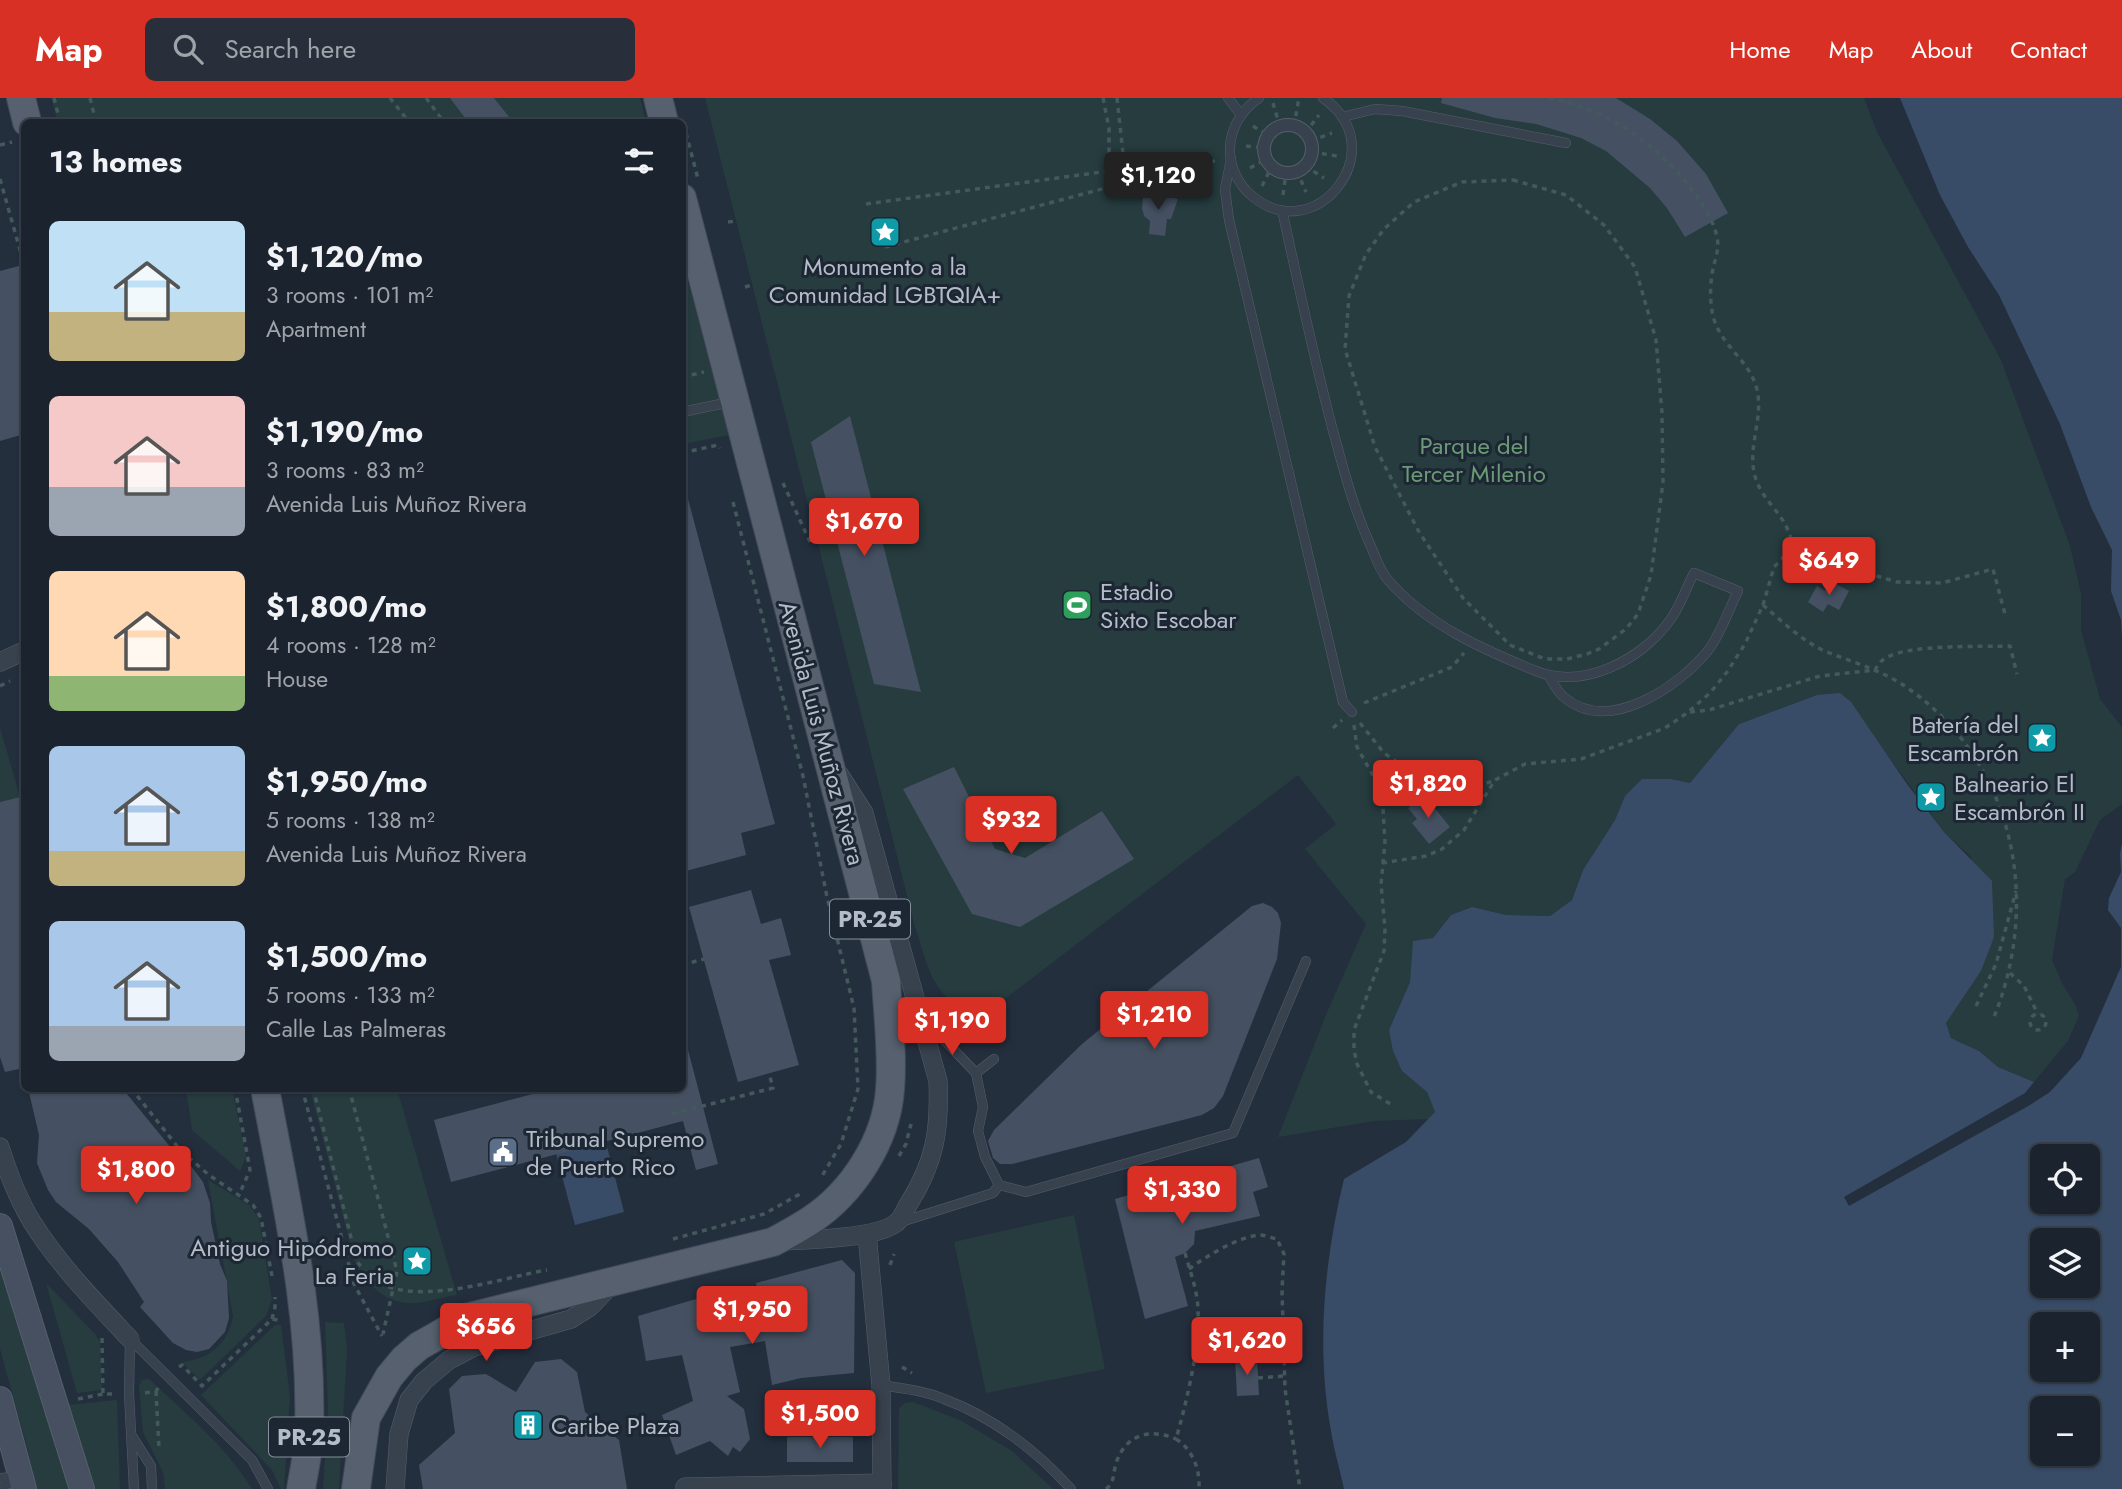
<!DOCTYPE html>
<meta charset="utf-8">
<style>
:root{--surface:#1b232e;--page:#282f3a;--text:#f1f3f6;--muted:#a0a4aa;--line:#39404a;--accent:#d93025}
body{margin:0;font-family:Jost,sans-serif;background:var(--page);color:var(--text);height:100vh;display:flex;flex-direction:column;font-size:26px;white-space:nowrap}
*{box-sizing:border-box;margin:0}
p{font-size:23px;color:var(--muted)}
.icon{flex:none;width:38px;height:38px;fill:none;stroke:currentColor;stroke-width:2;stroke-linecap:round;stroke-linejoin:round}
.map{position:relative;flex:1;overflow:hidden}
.sheet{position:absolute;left:21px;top:21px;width:665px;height:973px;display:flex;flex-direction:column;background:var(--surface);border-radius:10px;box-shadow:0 2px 5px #0004,0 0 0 2px var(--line)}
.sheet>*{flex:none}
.controls{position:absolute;left:2030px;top:1046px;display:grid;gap:14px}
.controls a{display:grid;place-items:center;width:70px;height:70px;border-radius:10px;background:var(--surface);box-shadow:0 2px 5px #0004,0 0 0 2px var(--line);font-size:35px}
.price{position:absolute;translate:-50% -60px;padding:0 16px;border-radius:7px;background:var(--accent);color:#fff;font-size:23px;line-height:46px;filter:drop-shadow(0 2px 4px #0008)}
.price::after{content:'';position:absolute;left:50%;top:42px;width:21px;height:16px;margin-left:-10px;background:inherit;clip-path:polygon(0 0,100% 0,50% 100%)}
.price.selected{background:#222;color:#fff}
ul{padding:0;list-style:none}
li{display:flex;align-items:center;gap:21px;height:175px;padding:0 28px}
li span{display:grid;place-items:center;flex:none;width:196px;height:140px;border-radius:10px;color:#555}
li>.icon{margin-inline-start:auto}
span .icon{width:84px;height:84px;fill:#fffc;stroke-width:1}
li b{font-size:30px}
h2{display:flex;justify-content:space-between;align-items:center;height:84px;padding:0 28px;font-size:30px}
header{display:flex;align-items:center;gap:42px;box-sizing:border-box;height:98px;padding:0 35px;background:var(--accent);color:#fff}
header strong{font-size:33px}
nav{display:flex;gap:38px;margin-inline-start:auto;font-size:24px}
.search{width:490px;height:63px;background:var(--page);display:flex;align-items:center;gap:18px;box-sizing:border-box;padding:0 24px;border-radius:10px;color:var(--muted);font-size:26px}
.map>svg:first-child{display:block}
.green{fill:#263c3f}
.water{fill:#394c67;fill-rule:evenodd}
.building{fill:#455162}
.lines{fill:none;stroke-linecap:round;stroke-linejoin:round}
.service-casing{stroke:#565f6c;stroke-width:10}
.pedestrian-casing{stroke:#565f6c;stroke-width:14}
.minor-casing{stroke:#565f6c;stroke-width:19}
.secondary-casing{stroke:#565f6c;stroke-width:26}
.primary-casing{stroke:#414a57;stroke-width:30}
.path{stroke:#44595c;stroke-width:3.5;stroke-dasharray:5 5;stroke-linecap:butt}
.service{stroke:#38414e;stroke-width:9}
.pedestrian{stroke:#38414e;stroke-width:12}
.minor{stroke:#38414e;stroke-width:18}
.secondary{stroke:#465061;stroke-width:24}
.primary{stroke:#56606e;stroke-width:28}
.labels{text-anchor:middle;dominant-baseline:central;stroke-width:6;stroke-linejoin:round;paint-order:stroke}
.shield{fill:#1d2633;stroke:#878f9c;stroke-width:2}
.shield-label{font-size:23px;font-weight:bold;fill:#b4bcc9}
.poi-label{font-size:24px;fill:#b4bcc9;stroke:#1d2633;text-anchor:start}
.park-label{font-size:24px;fill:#6b9a76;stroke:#1d2633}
.street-label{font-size:24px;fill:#b4bcc9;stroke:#1d2633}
</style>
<header>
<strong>Map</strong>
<div class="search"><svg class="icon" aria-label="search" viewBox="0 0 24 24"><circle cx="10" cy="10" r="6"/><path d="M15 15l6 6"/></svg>Search here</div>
<nav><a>Home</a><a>Map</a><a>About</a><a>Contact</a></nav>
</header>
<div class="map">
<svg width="2122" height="1391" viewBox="0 0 2122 1391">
<rect width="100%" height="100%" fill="#242f3e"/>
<g class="green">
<polygon points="51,0 640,0 646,24 58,24"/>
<path d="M705 0H1864L1877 34 2001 262 2070 448 2081 496V532L2100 601 2122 629V706L2100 722 2075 774 2065 781 2052 862 2063 887 2075 906 2079 918 2068 943 2034 984 1998 969 1979 953 1951 940 1946 925 1981 873 1971 759 1944 734 1880 647 1817 597 1739 626 1690 685 1671 681 1625 698 1615 722 1583 772 1572 802 1550 818 1506 817 1472 809 1451 817 1433 840 1414 843 1410 884 1389 932 1402 973 1427 994 1435 1014 1429 1021 1374 1023 1278 1039 1328 912 1366 826 1305 751 1336 726 1298 677 980 920C932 899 930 875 915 829Z"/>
<polygon points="682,162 729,337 683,346 682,346"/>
<polygon points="0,630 20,699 0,704"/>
<polygon points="186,990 232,991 246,1058 240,1073 192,1032"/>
<path d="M310 991H397L457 1197C443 1199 419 1207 406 1205 382 1202 366 1185 355 1164Z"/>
<path d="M208 1082 249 1107 259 1121 272 1201 266 1218 200 1282 182 1264C210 1261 228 1246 233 1218Z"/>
<polygon points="1074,1117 1105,1271 986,1295 954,1144"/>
<polygon points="0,1166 13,1198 69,1391 36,1391 28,1352 0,1251"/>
<polygon points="46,1185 95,1236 100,1244 102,1292 77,1295"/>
<polygon points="325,1224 344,1225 347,1252 339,1391 323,1391 328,1315"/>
<polygon points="275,1227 281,1227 290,1298 284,1391 281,1391 272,1372 201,1297"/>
<path d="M149 1281C185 1315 226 1348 252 1391H165L163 1374 143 1334 139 1288 142 1282Z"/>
<polygon points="117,1302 120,1391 95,1391 68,1307"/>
<polygon points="913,1304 960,1322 1012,1353 1053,1391 898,1391 899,1310 905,1305"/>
</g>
<g class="water">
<polygon points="1900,0 2122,0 2122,539 2121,522 2111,493 2112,452 2091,409 2060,326 1999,197 1968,149 1940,97"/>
<path d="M1840 595 1851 604 1907 686 1944 734 1992 783 1994 839 1981 873 1946 925 1951 940 1979 953 1998 969 2034 984 2025 995 1844 1099 1849 1108 2030 1007 2050 994 2081 960 2121 869V830L2108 812 2109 800 2121 774 2120 756 2122 745V1391H1344C1340 1372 1334 1352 1331 1333 1316 1250 1324 1163 1344 1081L1406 1044 1435 1014 1427 994 1402 973 1393 953 1389 932 1410 884 1413 843 1433 840 1451 817 1472 809 1506 817 1550 818 1572 802 1583 772 1615 722 1625 698 1642 681H1671L1690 685 1739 626 1817 597ZM2042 1059H2088V1104H2042ZM2042 1143H2088V1188H2042ZM2042 1227H2088V1272H2042ZM2042 1311H2088V1356H2042Z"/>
<polygon points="539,991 592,991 624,1114 575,1127"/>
</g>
<g class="building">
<polygon points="450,0 494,0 513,24 468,24"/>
<polygon points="1442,0 1616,0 1650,21 1677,43 1706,76 1728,115 1685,139 1667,110 1650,90 1606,53 1581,40 1536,26 1495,20 1441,5"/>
<polygon points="1157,96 1178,101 1171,121 1167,121 1165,138 1149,136 1150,123 1144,118 1142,110 1143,98"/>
<polygon points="19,168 24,187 24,336 0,343 0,173"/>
<polygon points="850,318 921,594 874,586 811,344"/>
<polygon points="688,401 775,726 741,735 746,757 682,774 682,402"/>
<polygon points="1831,483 1849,493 1839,512 1828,506 1823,514 1808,504 1817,488 1825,493"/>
<polygon points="954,669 995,751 1025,760 1102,713 1134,761 1020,829 972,816 903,691"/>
<polygon points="1424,697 1450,729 1429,746 1412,725 1417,721 1408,710"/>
<polygon points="20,699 24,716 24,970 5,974 0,959 0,704"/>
<polygon points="751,792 761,826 781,820 791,857 769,862 799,967 738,984 689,809"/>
<polygon points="1263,805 1272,809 1278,815 1281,825 1277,861 1223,998 1214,1010 1202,1017 1012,1066 1000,1066 993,1060 988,1043 994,1032 1082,946 1252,808"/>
<polygon points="688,952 718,1066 696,1072 683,1023 451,1084 434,1022 540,994 539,990 682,990 682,953"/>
<polygon points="28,990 122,990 176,1056 191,1068 203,1084 210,1105 211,1124 220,1166 227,1183 229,1220 225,1234 209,1251 197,1254 186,1252 173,1245 140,1209 144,1204 118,1164 89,1131 56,1104 48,1092 37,1065 39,1037"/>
<polygon points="1259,1060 1268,1089 1253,1094 1260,1118 1195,1133 1194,1146 1185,1155 1175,1159 1188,1208 1145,1221 1115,1101"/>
<polygon points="842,1162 855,1175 854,1275 801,1280 772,1287 765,1243 730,1249 740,1294 727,1298 744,1311 750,1341 740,1354 733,1349 728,1358 710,1343 676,1357 662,1317 693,1303 682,1257 646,1263 638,1218 703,1199 758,1199 756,1185"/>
<polygon points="1235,1260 1257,1260 1259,1297 1237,1298"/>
<polygon points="561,1261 577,1274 585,1314 619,1342 627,1391 423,1391 419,1367 455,1335 449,1291 462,1278 486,1276 516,1294 535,1264"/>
<rect x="787" y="1339" width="66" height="25"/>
</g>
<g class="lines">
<g class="service-casing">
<g id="service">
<polyline points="1228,0 1241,17"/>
<path d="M1259 0C1241 12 1229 32 1230 55 1231 71 1239 87 1251 97 1315 153 1396 50 1323 0"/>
<polyline points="1342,19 1375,11 1402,13 1566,45"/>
<polyline points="1231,61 1225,91 1229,122 1343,604 1352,614"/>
<path d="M1282 112C1298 184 1313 257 1332 329 1343 369 1352 406 1369 444 1375 457 1379 472 1388 482 1427 527 1482 551 1536 573 1583 592 1642 562 1670 522 1680 509 1686 490 1694 475L1738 493C1729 511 1719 540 1706 555 1676 590 1609 636 1565 600 1558 595 1553 585 1549 578"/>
<polyline points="682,314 730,304"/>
<polyline points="926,923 976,975 983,1009 978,1033 985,1059 999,1087"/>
<polyline points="976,975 994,961"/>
<polyline points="999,1087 1026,1094 1233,1035 1306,863"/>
<polyline points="901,1124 993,1095 999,1087"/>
<polyline points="130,1241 252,1362 268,1391"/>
<polyline points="130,1241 129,1296 134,1391"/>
<path d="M881 1287C902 1290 925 1293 944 1301 993 1319 1037 1353 1071 1391"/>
<polyline points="132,1338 151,1368 152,1391"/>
<polyline points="0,1380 17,1379"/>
<polyline points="0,1390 18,1381"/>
</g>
</g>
<g class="pedestrian-casing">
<circle id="pedestrian" cx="1288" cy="51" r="24"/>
</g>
<g class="minor-casing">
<g id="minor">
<polyline points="0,564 24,553"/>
<path d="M0 1049C8 1075 18 1101 32 1124 59 1167 95 1204 130 1241"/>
<polyline points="867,1136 881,1287 882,1391"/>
<path d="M784 1143C808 1142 878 1140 896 1125 901 1122 905 1112 908 1107 935 1064 940 1033 938 983L864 715 839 676"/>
<polyline points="685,1389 882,1385"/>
<polyline points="395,1391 399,1336 409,1302 424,1283 449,1262 474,1249 571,1221 590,1209 613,1185"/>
</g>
</g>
<g class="secondary-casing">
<g id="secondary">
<polyline points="0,1128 82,1391"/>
<polyline points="0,1301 24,1391"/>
</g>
</g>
<g class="primary-casing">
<g id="primary">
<polyline points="21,0 27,24"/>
<polyline points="658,0 664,24"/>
<path d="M265 990C286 1104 313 1216 309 1333 309 1352 304 1372 301 1391"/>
<path d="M356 1391 366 1320 389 1279 404 1261 419 1248 442 1235 469 1219 773 1144C786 1137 799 1130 811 1122 853 1094 886 1043 890 992 893 956 888 919 886 883L682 100"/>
</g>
</g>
<g class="path">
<polyline points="54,0 60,24"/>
<polyline points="90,0 96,24"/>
<polyline points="390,0 409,24"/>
<polyline points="426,0 444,24"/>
<polyline points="1103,0 1109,30 1109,73"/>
<polyline points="1117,0 1125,74"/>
<path d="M1549 0C1610 12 1659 47 1696 97 1705 110 1714 124 1717 139 1720 153 1714 162 1712 176 1710 189 1710 205 1713 218 1720 246 1745 259 1755 285 1766 315 1748 344 1754 374 1758 395 1773 407 1784 424 1788 431 1791 440 1794 448"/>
<polyline points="1273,5 1280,29"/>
<polyline points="85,24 101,20"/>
<polyline points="1253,28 1269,38"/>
<polyline points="1294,28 1299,0"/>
<polyline points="686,35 698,81"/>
<polyline points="1305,35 1319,17"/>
<polyline points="1311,43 1332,35"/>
<polyline points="0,47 12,44"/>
<polyline points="1246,48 1265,50"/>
<polyline points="1312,54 1337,58"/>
<polyline points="1305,68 1324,80"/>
<polyline points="1250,70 1267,61"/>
<polyline points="1297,73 1306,94"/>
<polyline points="0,81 24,166"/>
<polygon points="1513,82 1566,97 1604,127 1635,169 1656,242 1662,315 1663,384 1651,477 1638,516 1626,531 1599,551 1587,556 1567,561 1545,561 1510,547 1463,500 1419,434 1375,349 1345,251 1349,198 1366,156 1384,131 1414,104 1462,84"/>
<polyline points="1262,88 1272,68"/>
<polyline points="1283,97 1286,75"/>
<polyline points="866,106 1109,73 1130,75"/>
<polyline points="728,124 736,123"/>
<polyline points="885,149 1113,88 1132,76 1215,63"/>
<polyline points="745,189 752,187"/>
<polyline points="682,279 704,274"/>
<polyline points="682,355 718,347 720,350"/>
<polyline points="783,385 810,444"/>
<polyline points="733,404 803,678 827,799 854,910 858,991 841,1046 822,1078"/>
<path d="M1763 507C1783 524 1803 544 1827 554 1855 565 1884 573 1909 591 2015 666 2041 803 1994 919"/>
<polyline points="0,588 10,583"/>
<polyline points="1364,605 1452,569 1464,555"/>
<path d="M1690 614 1709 612 1820 578 1875 572C1878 567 1881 562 1886 560 1908 546 1982 549 2010 548L2017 576"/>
<polyline points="1360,625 1384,655 1412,675 1471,690 1493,683"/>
<polyline points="1354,627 1357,649 1376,683 1383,711 1385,744 1381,786 1385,831 1384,853 1354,932 1354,952 1357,966 1371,994 1392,1007"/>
<polyline points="1333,630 1342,622"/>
<polyline points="1382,765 1426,758 1442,751 1464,732 1495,682 1525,666 1581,661 1665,630 1687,615 1710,595 1727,574 1745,546 1763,507 1774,469 1794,448 1805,444 1817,446 1855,468 1877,478 1897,484 1942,485 1993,471 2006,520"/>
<polyline points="682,867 704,861"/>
<polyline points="2010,875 2024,888 2038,916"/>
<polyline points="1976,908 1996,866 2016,793"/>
<circle cx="2038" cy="924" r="8"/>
<polyline points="950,919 961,912"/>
<polyline points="131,990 181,1053 209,1077 253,1107 261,1120 272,1178"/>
<polyline points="235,990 250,1072 239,1097"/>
<polyline points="302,990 354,1186 382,1238"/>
<path d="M313 990 357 1163C360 1167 363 1173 367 1176 406 1214 499 1180 547 1172"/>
<polyline points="349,990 397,1173 383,1236"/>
<polyline points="672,1016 773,990 769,975"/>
<polyline points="899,1058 906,1046 911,1026"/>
<polyline points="673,1141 764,1116 800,1096"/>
<path d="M1185 1155C1190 1173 1198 1194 1198 1213 1200 1249 1186 1306 1176 1341 1193 1352 1200 1371 1199 1391"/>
<polyline points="890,1167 894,1156"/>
<path d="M1189 1171C1207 1158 1237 1139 1260 1137 1265 1137 1272 1140 1277 1141L1284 1156 1282 1192 1285 1291 1300 1391"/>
<polyline points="272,1221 275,1209 275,1199"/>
<polyline points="102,1240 103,1296 116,1296"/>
<polyline points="179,1269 182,1267 202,1288 272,1221 278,1222"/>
<polyline points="902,1269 912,1275"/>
<polyline points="1258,1280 1284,1278"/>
<polyline points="156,1293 159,1351"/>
<polyline points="145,1295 156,1293 159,1289"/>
<polyline points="78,1301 103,1296"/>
<path d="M1106 1391C1115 1384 1113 1375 1116 1365 1126 1336 1150 1330 1176 1341"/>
</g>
<use href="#service" class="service"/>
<use href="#pedestrian" class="pedestrian"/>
<use href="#minor" class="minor"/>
<use href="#secondary" class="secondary"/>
<use href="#primary" class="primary"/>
</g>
<defs>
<g id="sight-square" transform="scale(1.575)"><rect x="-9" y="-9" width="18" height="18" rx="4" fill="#0f9aa8" stroke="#1d2633"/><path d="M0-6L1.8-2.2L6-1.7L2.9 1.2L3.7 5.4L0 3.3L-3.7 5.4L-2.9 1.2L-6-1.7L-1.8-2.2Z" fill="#fff"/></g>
<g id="stadium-square" transform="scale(1.575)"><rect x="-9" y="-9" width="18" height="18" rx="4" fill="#2e9e5b" stroke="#1d2633"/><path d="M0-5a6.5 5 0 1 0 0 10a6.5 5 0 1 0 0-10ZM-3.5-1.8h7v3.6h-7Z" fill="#fff"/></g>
<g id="civic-square" transform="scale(1.575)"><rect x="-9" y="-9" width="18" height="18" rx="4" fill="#5c6f8a" stroke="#1d2633"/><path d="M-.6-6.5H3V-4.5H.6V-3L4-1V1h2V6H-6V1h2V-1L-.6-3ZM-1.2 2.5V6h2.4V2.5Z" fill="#fff"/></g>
<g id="building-square" transform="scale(1.575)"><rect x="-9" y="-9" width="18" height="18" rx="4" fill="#0f9aa8" stroke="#1d2633"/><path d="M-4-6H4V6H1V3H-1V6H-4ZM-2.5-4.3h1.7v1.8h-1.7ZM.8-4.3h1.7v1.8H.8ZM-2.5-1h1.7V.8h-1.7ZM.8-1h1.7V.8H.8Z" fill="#fff"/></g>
</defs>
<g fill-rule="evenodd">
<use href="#sight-square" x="885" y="134"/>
<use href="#stadium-square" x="1077" y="507"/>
<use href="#sight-square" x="2042" y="640"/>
<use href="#sight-square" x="1931" y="699"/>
<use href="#civic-square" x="503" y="1054"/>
<use href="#sight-square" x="417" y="1163"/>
<use href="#building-square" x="528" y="1327"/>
</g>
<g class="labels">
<g class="shield">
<rect x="830" y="801.5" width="80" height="39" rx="5"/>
<rect x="269" y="1319.5" width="80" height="39" rx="5"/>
</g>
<g class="shield-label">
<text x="870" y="821">PR-25</text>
<text x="309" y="1339">PR-25</text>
</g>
<g class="poi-label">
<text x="885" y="168" text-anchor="middle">Monumento a la<tspan x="885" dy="28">Comunidad LGBTQIA+</tspan></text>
<text x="1100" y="493">Estadio<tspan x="1100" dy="28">Sixto Escobar</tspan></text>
<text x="2019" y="626" text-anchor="end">Batería del<tspan x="2019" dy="28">Escambrón</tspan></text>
<text x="1954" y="685">Balneario El<tspan x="1954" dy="28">Escambrón II</tspan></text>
<text x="526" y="1040">Tribunal Supremo<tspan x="526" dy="28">de Puerto Rico</tspan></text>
<text x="394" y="1149" text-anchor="end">Antiguo Hipódromo<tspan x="394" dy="28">La Feria</tspan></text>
<text x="551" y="1327">Caribe Plaza</text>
</g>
<g class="park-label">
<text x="1474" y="347">Parque del<tspan x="1474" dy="28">Tercer Milenio</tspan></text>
</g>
<g class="street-label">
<text transform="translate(822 635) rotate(75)">Avenida Luis Muñoz Rivera</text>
</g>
</g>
</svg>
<div class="controls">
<a><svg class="icon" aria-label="locate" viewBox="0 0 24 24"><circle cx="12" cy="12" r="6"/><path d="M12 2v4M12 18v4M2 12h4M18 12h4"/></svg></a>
<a><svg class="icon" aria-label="layers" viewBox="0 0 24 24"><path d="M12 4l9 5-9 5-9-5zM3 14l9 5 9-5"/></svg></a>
<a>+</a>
<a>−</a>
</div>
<b class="price selected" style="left:1158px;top:114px">$1,120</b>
<b class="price" style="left:864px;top:460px">$1,670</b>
<b class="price" style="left:1829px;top:499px">$649</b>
<b class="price" style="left:1428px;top:722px">$1,820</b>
<b class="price" style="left:1011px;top:758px">$932</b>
<b class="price" style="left:1154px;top:953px">$1,210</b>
<b class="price" style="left:952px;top:959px">$1,190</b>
<b class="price" style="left:136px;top:1108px">$1,800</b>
<b class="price" style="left:1182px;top:1128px">$1,330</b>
<b class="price" style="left:752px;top:1248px">$1,950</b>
<b class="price" style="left:486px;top:1265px">$656</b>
<b class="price" style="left:1247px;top:1279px">$1,620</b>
<b class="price" style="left:820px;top:1352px">$1,500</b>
<section class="sheet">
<h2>13 homes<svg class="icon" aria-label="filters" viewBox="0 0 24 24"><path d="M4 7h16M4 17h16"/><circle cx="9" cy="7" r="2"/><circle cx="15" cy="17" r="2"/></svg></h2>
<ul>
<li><span style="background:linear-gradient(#bfe0f5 65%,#c2b280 0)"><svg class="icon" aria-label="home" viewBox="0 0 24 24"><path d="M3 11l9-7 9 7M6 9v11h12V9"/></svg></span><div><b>$1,120/mo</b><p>3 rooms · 101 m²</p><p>Apartment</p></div></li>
<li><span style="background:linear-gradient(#f6c9c9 65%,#9aa5b1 0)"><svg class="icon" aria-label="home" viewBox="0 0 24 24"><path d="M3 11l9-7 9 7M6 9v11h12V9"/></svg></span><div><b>$1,190/mo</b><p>3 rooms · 83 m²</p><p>Avenida Luis Muñoz Rivera</p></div></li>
<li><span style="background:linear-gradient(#ffd9b3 75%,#8fb573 0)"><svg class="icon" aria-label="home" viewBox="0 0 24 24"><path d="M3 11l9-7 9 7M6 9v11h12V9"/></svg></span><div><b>$1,800/mo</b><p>4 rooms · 128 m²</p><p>House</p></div></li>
<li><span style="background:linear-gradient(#a9c7e8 75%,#c2b280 0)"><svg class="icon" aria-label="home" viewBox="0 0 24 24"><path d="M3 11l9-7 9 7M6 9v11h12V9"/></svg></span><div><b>$1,950/mo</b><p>5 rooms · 138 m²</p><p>Avenida Luis Muñoz Rivera</p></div></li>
<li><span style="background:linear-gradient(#a9c7e8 75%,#9aa5b1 0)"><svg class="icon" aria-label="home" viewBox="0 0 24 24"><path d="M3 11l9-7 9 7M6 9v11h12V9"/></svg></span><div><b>$1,500/mo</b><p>5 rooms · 133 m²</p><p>Calle Las Palmeras</p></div></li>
</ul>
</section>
</div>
